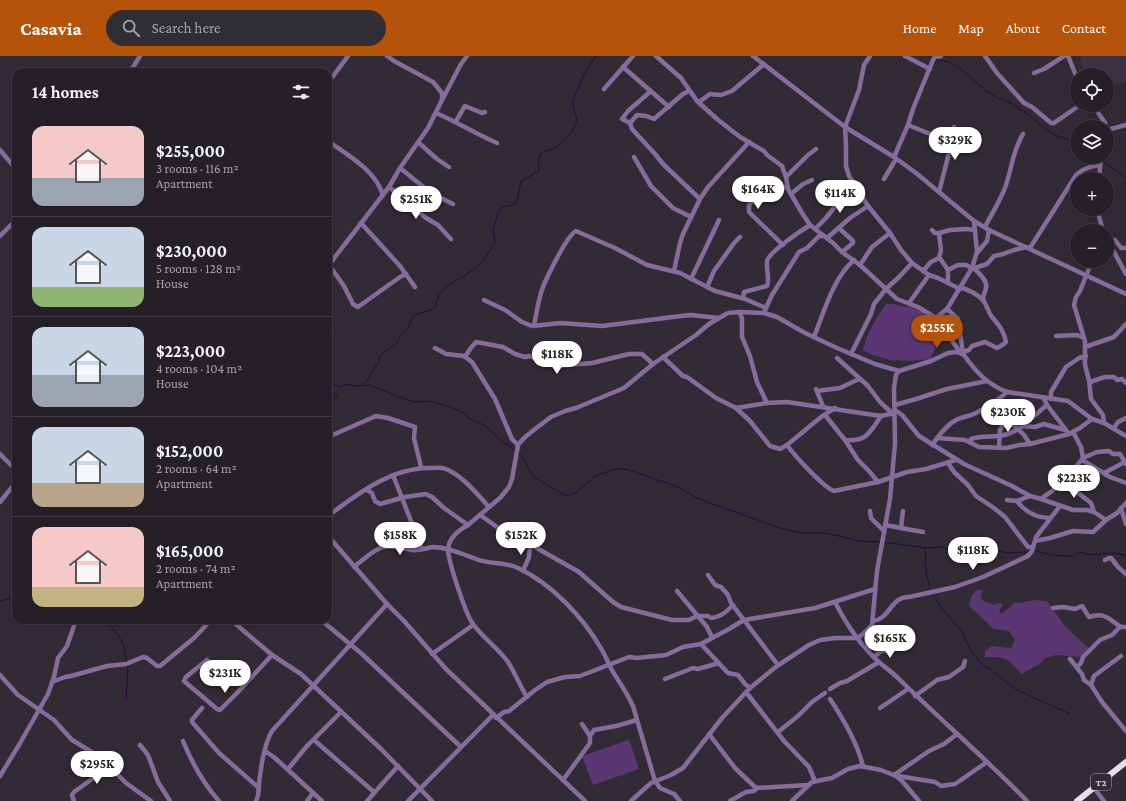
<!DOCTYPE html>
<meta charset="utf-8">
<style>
:root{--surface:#252028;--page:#312d34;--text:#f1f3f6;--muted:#a3a3a8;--line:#423e45;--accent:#b45309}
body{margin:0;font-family:"Crimson Pro",serif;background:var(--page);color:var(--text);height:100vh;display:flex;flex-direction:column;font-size:15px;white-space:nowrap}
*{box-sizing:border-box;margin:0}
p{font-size:13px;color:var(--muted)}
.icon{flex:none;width:22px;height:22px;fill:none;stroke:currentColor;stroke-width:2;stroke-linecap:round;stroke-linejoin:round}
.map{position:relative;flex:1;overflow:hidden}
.side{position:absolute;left:12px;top:12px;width:320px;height:556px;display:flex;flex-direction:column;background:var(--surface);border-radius:12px;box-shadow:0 2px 6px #0003,0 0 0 1px var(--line)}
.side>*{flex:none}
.tools{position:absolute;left:1070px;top:12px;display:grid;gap:8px}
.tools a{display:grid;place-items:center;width:44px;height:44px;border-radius:50%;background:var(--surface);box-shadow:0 2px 6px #0003,0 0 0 1px var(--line);font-size:20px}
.price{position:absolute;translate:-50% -34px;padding:0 9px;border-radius:14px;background:#fff;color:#222;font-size:13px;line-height:26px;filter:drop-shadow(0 1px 2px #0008)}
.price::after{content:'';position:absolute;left:50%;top:24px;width:12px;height:9px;margin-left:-6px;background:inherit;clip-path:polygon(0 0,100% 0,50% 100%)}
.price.on{background:var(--accent);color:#fff}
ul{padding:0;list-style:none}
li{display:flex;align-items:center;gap:12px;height:100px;padding:0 20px}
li+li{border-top:1px solid var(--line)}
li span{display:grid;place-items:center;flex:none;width:112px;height:80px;border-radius:12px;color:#555}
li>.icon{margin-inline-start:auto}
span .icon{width:48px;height:48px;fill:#fffc;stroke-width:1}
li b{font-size:17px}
h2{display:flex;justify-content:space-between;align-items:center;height:48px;padding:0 20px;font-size:17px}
header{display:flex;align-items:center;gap:24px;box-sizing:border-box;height:56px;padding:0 20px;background:var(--accent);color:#fff}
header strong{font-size:19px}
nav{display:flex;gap:22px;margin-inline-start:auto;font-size:14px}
.search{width:280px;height:36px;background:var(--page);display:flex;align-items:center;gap:10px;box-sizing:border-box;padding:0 14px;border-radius:22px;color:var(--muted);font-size:15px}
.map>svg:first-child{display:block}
.built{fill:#3c3244}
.green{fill:#5a3772}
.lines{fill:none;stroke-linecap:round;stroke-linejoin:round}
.stream{stroke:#2e0544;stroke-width:1}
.minor{stroke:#866c9a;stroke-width:4.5}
.highway{stroke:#e8dbf2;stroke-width:6}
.labels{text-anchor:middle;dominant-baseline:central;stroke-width:3.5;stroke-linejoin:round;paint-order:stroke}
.shield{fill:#312b36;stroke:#a9a4ac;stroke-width:1}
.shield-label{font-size:10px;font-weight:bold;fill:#dcd8df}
</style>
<header>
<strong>Casavia</strong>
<div class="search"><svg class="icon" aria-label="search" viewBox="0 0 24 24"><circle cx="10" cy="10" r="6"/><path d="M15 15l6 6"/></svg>Search here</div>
<nav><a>Home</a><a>Map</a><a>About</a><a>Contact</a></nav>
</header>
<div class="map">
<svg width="1126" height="745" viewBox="0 0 1126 745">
<rect width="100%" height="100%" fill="#312b36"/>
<polygon class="built" points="1080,0 1126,0 1126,26 1107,29 1107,19 1084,19"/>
<g class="green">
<path d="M886 248H894L905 251 911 250 935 263 927 275 928 281 936 285 934 296 930 303 911 305 897 304 894 305 870 298 863 294C867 276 876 263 886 248Z"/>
<path d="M977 534H982L983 535 981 539 982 544 994 549 998 547 1003 548 999 555 1002 558 1015 546 1021 547 1034 544 1047 545 1065 570 1089 593 1082 601 1056 599 1045 602 1040 608 1021 618C1008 602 1006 601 985 601V595L992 590 1011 592 1015 584 1009 575 994 573 969 550 972 539Z"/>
<polygon points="629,684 639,713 593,729 582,700"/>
</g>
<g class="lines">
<g class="stream">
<path d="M936 3C942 6 948 4 953 8 967 16 977 28 989 37 997 43 1006 44 1014 49 1027 56 1037 67 1048 75L1055 79 1077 87"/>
<polyline points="1097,101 1098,102"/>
<polyline points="1102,105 1126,122"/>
<path d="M364 328 369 322 370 318 379 306V302L381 298 397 287 399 282 407 273 414 259C422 256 428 256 435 251L439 239 449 229 476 212 484 204 495 186 493 174 498 157 503 151 515 148 518 141 521 125 539 115 538 105 541 97C545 95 548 94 553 93 561 89 574 76 576 67 578 60 572 53 573 45L584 18 596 0"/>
<polyline points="328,345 333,344 337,340 329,334 332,327 340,331 349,328 355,330 369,329 394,339 415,346 428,345 448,350 466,358 468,362 486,370 499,383 516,395"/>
<polyline points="518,396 525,404 529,413 534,421 566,440 575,437 597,419 616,413 626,413 678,431 699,443 780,472 802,477 826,477 859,485 880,486"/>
<polyline points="883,486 927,492 942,491 965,498 991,493 1007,497 1027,496 1030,494"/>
<polyline points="925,492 926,515 930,534"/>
<polyline points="1034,494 1052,499 1073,500 1080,496 1089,499 1115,497 1126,500"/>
<polyline points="932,537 941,551 961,575 971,595 980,606 1017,634 1070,658"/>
<polyline points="0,545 16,540"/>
<path d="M106 564C118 579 126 586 126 606"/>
<polyline points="126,644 128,615 127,609"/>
</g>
<g class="minor">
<polyline points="656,0 681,22 697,45 717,63 740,81 764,95 767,99 782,110 786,121 788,133 802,157 810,169 833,187 842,196 860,209 886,233 899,221 912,207"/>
<polyline points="753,0 845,71 894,101 916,117 974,165 989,174 1126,238"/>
<polyline points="870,0 864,9 859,34 845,71 846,89 846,110 849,120 868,150 890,177 901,194 912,207 929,219 938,222 960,233"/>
<polyline points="905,0 930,13"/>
<polyline points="985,0 997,17 1024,47 1032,51 1051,67 1054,67 1080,49"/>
<polyline points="1068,0 1077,22"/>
<polyline points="623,11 669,51"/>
<polyline points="130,16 140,0"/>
<polyline points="1034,17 1044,13 1064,0"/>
<polyline points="328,27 348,0"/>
<polyline points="604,33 633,0"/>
<polyline points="651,35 628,55 622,63 630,67 632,73 655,98 664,109 700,143"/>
<polyline points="442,44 461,8 467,0"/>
<polyline points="699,46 710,38 721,39 732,35 764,8"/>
<polyline points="1093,49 1105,67 1105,71"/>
<path d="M436 57C457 66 476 78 497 87"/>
<polyline points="456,65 465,50 482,57 485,56"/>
<polyline points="630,67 637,59 646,60 654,63 683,38 689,35"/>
<polyline points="908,69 950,86"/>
<polyline points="1107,74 1126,69"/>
<path d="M328 85C349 100 375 114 383 139"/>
<polyline points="419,87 437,103 449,111"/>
<polyline points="0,94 16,113"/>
<polyline points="634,101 651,130 673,152 691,161"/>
<polyline points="894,101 908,69 913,53 933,4 935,1 941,0"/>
<polyline points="400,112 431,137 453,148"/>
<polyline points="786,121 808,99 816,93"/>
<polyline points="884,123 896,103"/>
<polyline points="1099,123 1101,101"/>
<polyline points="389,131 426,162 438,169 451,183"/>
<polyline points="939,136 950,93 950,86 954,71"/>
<polyline points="791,138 803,128 812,124"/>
<polyline points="1097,153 1103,175"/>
<polyline points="361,167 400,210 415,231"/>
<path d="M985 171C992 157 1001 144 1006 129 1012 111 1013 94 1023 78"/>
<polyline points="839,172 853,185 853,187 842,196"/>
<polyline points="815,173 826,162 837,148 859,137"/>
<polyline points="932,174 935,177 939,177 950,174 967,173 975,174"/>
<polyline points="939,177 941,195 939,201 948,214 948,227"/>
<polyline points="0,180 16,164"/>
<polyline points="827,182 850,162 868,150"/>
<polyline points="1107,183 1126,218"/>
<polyline points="1108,185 1115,184 1121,192 1126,192"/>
<polyline points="783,189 749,156 749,149 751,147 770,134 782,133 787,130"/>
<path d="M1030 192 1076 119C1082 113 1091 110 1100 109"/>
<polyline points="977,197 987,185 989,174"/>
<polyline points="1092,205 1080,235 1076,241 1074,249 1085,285 1085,309 1089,324 1091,343 1103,359 1104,367"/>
<polyline points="329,209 344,230 353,248 358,251 400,221 406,218"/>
<polyline points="860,209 872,191 890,177"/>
<polyline points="328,210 389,131 400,112 428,72 442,44 442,37 433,26 394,5 387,0"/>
<path d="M974 212C978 217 988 224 986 232 985 237 983 238 983 244"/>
<polyline points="948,214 958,209 966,209 972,212 978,211 987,208 994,200 1003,198 1014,194 1027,191"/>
<polyline points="674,215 680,187 683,178 700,143 708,131 749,86"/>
<polyline points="923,215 931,206 939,202"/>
<polyline points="691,223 719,164"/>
<polyline points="707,231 714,215 734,187 740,181"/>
<path d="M961 232C968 233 978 239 983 244 987 249 988 256 992 261 999 269 1004 275 1006 286L1004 288 997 292 985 286 972 290 969 294 963 296"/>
<path d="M743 242 744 236 767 230C770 224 766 213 767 205 769 196 802 174 810 169"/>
<polyline points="484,244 505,254 522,266 532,270 561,267 602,270 681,260 691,259 719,262 728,257 739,256 764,257 777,261 805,277 837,292 875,308 899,315"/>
<polyline points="909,247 929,219"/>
<polyline points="947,253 958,263 963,297"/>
<polyline points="765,254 772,239 799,196 807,192 819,180 824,180"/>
<polyline points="739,256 742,262 742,281 750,300 757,326 767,347"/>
<polyline points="936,262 947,253 972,212 977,196 974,165"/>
<path d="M534 270C536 259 538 247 541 237 544 226 567 179 576 175L615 192 647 209 680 217 715 235 745 243 766 252"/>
<polyline points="328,274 331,278"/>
<polyline points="1056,280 1077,279 1084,282"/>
<path d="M814 281C824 256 833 222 854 204"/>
<polyline points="1085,291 1114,281 1126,268"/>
<polyline points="435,292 446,298 464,300 472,306 495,343 512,383 518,389"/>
<polyline points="851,298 871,258 874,248 886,233 897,243 918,251 936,262 960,296"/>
<polyline points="465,301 470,293 476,286 503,291 515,298 525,301 529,300 542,304 556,310 592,307 629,298 642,298 653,308"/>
<polyline points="663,301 683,320 687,321 716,342 736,352 767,347 787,346 881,360 895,357"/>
<polyline points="837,302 868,330 880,346 893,358"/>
<polyline points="1090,326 1105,321 1114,321 1117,324 1122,323 1126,327"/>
<polyline points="816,333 823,350"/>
<polyline points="817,335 840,332 859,323"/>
<polyline points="1043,341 1047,349 1069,378"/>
<polyline points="1051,343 1051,336 1066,311 1079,302 1086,300"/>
<polyline points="998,345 1001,356 1024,379 1030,388"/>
<polyline points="895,349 916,343 947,333 987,325"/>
<polyline points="736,352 750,365 770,390 780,393 787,389 821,361 835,352"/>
<polyline points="895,354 902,359 919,380 964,408 1012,430 1030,440 1041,443 1073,454 1087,454 1094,456 1106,464 1117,457 1126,447"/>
<polyline points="825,359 845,384 858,404 869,415 878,426"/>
<polyline points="1022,370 1035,371 1044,368 1065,374"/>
<polyline points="1114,372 1118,366 1126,362"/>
<polyline points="328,381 376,360 388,362 415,371 414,382 421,411"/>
<polyline points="937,382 965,384 979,391 1006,392 1019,389 1030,388 1069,378 1080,372 1092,363"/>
<path d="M845 384C867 386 870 376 881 360"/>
<path d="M970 386 971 383C980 380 990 381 999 380 1019 378 1033 360 1047 349"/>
<path d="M787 389C795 400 823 431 834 435L878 426 907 416 926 413 956 404"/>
<path d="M932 389C939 380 945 370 956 364 962 361 970 360 976 357 987 351 998 345 1007 336"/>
<polyline points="999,392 1000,374 1007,360"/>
<polyline points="0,398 16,414"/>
<polyline points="1083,402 1097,396 1109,395 1113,398 1120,398 1126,408"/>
<polyline points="1082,404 1110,421 1126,427"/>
<polyline points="948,407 954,416 968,429 976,440 994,452 1005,461 1028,491 1033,491"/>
<polyline points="1104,417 1125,406"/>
<polyline points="393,419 422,493"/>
<polyline points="1063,425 1091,447 1094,456"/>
<polyline points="367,434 372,437 375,445 380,448 405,441 426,438 432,441 444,452 468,469"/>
<path d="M1041 443C1058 432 1071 418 1083 402L1081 391 1073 376"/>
<polyline points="1007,444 1017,445 1030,440"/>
<path d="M1017 445C1026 457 1036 462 1050 462"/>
<polyline points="0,446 16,426"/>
<polyline points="1121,452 1126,468"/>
<polyline points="870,455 871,462 884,475"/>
<path d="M480 459 504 476 519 482 579 516 613 546 621 551 672 564H689L697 560H708L711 562C721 561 726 556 733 549"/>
<path d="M328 460C357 438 392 411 431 412 436 412 441 411 446 413 464 421 476 437 489 451"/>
<polyline points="885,469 901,472 903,455"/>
<polyline points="901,472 923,476"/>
<polyline points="328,480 387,548 404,565 446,613 585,745"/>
<polyline points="1035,485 1050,482 1073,475 1093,476 1106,464"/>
<polyline points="1105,504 1109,502 1111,502 1118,511 1126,518"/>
<path d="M354 511C362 505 375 492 384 491 394 489 403 493 412 494 419 495 426 492 433 491 447 491 463 498 476 503 490 509 503 505 518 512 552 528 583 561 602 594 606 601 609 609 613 616 620 627 627 637 633 650L655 725 660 732 674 738 680 745"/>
<polyline points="523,515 529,501 530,488"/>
<polyline points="708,519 715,529 721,531 728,539 731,547 778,609"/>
<polyline points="677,535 707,571 712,581"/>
<path d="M835 546C846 568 861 590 880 607 886 612 893 617 899 623 941 664 986 703 1027 745"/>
<path d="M1053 552 1063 551 1075 553 1082 550 1089 561C1106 556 1108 563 1121 571H1126"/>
<polyline points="231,564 272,599 301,618 381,693 432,745"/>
<polyline points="321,564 362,598 461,691"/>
<path d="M873 565C890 563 891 540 909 541L955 531 983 521 1028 500 1032 495 1036 481 1060 450"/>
<polyline points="701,588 728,617 738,619 745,628 750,632"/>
<polyline points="432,598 473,569"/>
<polyline points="874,601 881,595 886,595 892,589"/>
<polyline points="1070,603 1082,618 1084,624 1091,629 1102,646 1126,675"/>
<polyline points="207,604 186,621 184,625 217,653 220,654 237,637 272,599"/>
<polyline points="1077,611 1081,607 1083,601 1100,584 1112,579 1120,571"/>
<polyline points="0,619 18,639 54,664 72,684 100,701 126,727 151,745"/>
<polyline points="665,623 693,612 698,613 719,607"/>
<polyline points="52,626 65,621 71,620 107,610 126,608 143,601 147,602 157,610 160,610 194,582 211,564"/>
<polyline points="1091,629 1094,620 1121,600"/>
<polyline points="830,633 840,627 847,625 879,606"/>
<polyline points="746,636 784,685 809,711 815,725"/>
<polyline points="915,640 937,624 949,621 963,611 965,605"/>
<path d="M527 641C520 630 515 617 508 606 498 592 483 582 473 568 466 559 448 505 448 493 449 482 459 474 468 469L501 441 509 431 512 423 518 389 524 382 535 373 551 361 565 355 576 352 624 332 653 308 696 279 709 268 719 262"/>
<path d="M830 643C844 664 857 686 863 710"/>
<polyline points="202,652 192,664 192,666 219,697 259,732"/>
<polyline points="880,652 908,633"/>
<polyline points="496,662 504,656 509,655 535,634 547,626 565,621 580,620 629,601 637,602 666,599 683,591 701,588 729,573 744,564 815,552 875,533"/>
<polyline points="778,676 798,660 812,646 825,637"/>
<polyline points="709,678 735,712 756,732 808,729"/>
<polyline points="590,680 594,674 616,670 637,664"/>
<polyline points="314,684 374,736"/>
<path d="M183 685C192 707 203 727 219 745"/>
<polyline points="140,689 148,699 158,726 170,745"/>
<polyline points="265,695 275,702 322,745"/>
<polyline points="288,713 307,690 341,656"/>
<polyline points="894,719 929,695 944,688 957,678"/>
<polyline points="0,720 19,689 48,638 54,621 58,602 67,590 76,564"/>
<polyline points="898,720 935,726 941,730 955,728 987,706"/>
<polyline points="563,724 590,687 590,680 582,668"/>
<polyline points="1094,732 1104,745"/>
<polyline points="74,745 72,739 74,736 110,710"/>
<path d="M256 745 258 740C259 723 263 689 272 675L387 548"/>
<polyline points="307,745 313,737"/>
<polyline points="367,745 398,710"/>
<polyline points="408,745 493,659"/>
<path d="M631 745 651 727 671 719 683 712 722 662 750 632 777 610 809 589 820 584 835 582H857L862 579 872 569 877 515 890 443 895 388 894 332 896 319 899 315 931 305 948 297 957 296 964 299C976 316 987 328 1007 336L1068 345 1092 363 1104 367 1126 380"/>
<polyline points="730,745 746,736 754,735 757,732"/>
<polyline points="792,745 812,726 832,722 848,713 860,710 881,714 896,720 902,725 919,745"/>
</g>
<polyline class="highway" points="1077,745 1126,706"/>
</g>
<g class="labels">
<rect class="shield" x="1091" y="718" width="20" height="16" rx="3"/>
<g class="shield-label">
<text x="1101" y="726">T2</text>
</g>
</g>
</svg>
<div class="tools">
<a><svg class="icon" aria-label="locate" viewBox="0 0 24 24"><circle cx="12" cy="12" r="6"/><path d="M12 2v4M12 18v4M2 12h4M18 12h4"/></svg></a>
<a><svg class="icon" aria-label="layers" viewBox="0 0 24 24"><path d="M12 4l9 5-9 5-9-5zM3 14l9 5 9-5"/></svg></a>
<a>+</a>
<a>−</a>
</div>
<b class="price" style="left:955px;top:105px">$329K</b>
<b class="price" style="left:758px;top:154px">$164K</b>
<b class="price" style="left:840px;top:158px">$114K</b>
<b class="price" style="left:416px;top:164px">$251K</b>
<b class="price on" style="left:937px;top:293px">$255K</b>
<b class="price" style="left:557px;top:319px">$118K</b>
<b class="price" style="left:1008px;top:377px">$230K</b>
<b class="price" style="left:1074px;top:443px">$223K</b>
<b class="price" style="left:400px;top:500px">$158K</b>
<b class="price" style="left:521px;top:500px">$152K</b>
<b class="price" style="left:973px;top:515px">$118K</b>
<b class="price" style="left:890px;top:603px">$165K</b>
<b class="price" style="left:225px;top:638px">$231K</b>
<b class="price" style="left:97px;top:729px">$295K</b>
<section class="side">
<h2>14 homes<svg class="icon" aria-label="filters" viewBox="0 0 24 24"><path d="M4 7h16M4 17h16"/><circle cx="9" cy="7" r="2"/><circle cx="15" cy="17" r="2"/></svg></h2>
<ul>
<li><span style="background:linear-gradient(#f6c9c9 65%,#9aa5b1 0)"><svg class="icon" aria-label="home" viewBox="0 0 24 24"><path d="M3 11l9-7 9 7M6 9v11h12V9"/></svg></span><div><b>$255,000</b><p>3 rooms · 116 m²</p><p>Apartment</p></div></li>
<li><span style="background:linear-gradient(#c9d6e8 75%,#8fb573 0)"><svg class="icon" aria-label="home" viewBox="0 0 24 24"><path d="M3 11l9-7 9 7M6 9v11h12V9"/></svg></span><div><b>$230,000</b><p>5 rooms · 128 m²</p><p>House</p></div></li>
<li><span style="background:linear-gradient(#c9d6e8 60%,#9aa5b1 0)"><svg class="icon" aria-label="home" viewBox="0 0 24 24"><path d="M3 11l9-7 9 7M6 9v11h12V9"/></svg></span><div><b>$223,000</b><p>4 rooms · 104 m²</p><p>House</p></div></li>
<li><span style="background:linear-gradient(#c9d6e8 70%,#b9a48a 0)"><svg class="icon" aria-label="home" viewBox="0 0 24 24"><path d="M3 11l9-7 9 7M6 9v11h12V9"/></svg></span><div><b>$152,000</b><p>2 rooms · 64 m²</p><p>Apartment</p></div></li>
<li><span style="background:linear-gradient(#f6c9c9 75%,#c2b280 0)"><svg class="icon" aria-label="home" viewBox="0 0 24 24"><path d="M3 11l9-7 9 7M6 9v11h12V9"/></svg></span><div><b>$165,000</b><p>2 rooms · 74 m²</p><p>Apartment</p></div></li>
</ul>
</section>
</div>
